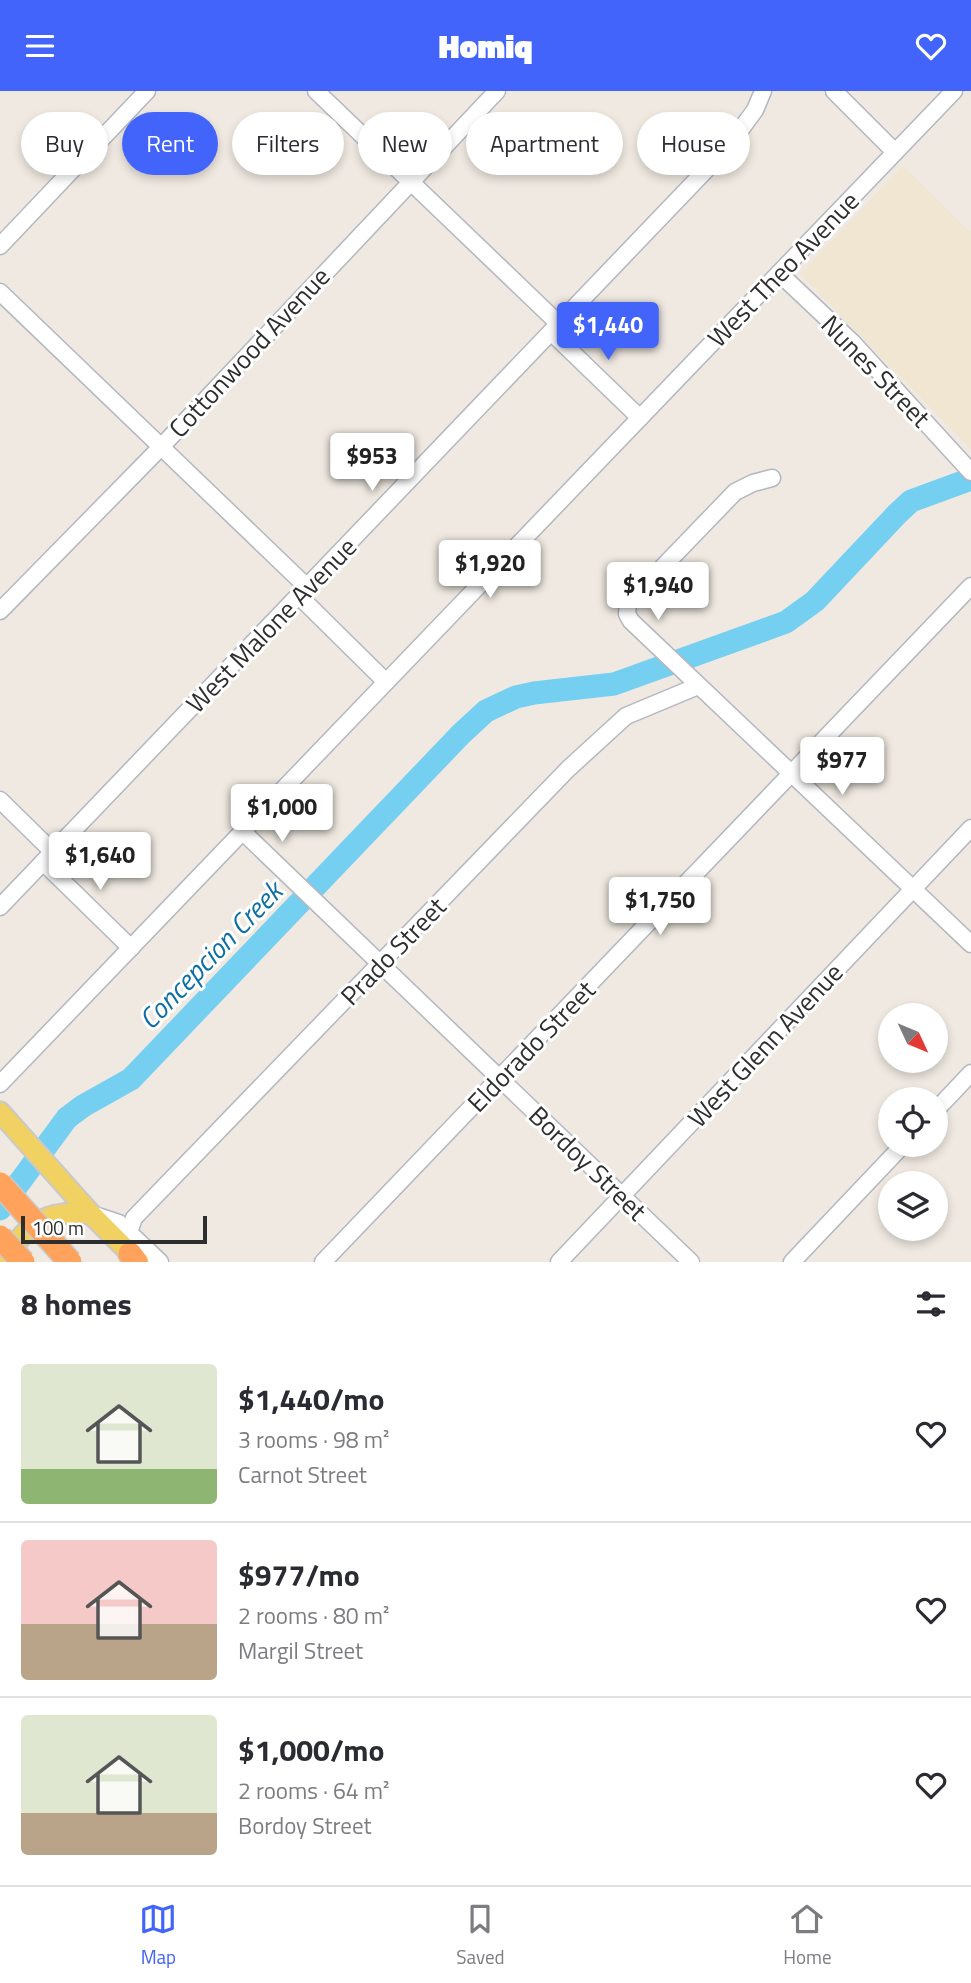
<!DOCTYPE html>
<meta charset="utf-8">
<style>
:root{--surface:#fff;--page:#f7f7f7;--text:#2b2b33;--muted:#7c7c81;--line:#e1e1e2;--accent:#4264fb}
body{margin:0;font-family:"Titillium Web",sans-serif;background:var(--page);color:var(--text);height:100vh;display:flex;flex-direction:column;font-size:26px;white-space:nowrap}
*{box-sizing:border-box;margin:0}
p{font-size:23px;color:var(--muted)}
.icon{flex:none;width:38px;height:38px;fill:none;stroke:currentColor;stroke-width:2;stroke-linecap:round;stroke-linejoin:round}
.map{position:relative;height:1171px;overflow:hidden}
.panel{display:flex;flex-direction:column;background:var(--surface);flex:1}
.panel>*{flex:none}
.hud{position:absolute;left:21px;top:21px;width:929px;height:63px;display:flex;gap:14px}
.needle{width:46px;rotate:134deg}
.tools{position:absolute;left:878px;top:912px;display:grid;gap:14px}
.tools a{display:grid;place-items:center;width:70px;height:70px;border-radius:50%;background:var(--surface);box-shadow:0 4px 10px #0003;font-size:35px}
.scale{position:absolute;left:21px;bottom:18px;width:186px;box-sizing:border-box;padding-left:7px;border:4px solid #2e2e2e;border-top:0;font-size:19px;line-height:24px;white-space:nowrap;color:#2e2e2e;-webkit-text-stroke:5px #fff;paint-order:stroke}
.price{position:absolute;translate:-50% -60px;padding:0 16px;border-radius:7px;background:#fff;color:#222;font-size:23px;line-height:46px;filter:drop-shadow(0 2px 4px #0008)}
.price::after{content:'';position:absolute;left:50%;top:42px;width:21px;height:16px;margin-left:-10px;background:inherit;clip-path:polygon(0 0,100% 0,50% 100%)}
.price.current{background:var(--accent);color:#fff}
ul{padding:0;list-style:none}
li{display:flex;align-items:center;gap:21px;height:175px;padding:0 21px}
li+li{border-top:2px solid var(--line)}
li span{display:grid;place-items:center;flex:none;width:196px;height:140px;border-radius:7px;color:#555}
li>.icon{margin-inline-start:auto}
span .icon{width:84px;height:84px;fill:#fffc;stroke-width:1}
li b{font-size:30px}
h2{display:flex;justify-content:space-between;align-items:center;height:84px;padding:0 21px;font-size:30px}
.chip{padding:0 24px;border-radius:32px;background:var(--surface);box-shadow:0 4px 10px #0003;font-size:24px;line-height:63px}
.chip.current{background:var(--accent);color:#fff}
header{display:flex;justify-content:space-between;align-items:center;height:91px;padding:0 21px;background:var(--accent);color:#fff;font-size:32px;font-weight:800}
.menu{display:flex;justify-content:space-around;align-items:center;height:98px;border-top:2px solid var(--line);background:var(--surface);font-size:19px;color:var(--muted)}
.menu a{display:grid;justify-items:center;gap:4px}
.menu .current{color:var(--accent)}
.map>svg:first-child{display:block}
.education{fill:#f0e6d1}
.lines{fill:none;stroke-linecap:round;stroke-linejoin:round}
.river{stroke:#75cff0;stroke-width:23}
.minor-casing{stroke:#b4b7c1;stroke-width:19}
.major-casing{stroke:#c9c9c9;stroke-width:23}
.highway-casing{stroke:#c9c9c9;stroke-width:26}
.minor{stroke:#fff;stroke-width:16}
.major{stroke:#f2d163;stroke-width:19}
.highway{stroke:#ffa35c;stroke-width:23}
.highway-bridge-casing{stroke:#c9c9c9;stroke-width:26;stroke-linecap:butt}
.highway-bridge{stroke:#ffa35c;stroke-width:23}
.labels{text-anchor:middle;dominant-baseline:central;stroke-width:6;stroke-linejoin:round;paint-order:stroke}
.street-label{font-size:26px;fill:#2e2e2e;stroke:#fff}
.water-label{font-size:28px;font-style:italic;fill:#0d6fa3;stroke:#fff}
</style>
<header><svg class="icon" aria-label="menu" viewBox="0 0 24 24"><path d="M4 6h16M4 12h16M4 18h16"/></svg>Homiq<svg class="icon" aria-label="heart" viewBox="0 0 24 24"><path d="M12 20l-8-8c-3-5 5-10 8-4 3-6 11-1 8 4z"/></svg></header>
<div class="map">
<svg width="971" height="1171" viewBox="0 0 971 1171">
<rect width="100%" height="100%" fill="#efe9e1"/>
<polygon class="education" points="903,75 969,140 971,139 971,358 800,183"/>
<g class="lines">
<polyline class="river" points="0,1118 67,1027 83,1015 131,988 461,643 486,620 516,606 534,602 614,593 786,531 815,510 897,423 911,410 971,388"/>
<g class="minor-casing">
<g id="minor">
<polyline points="316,0 559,233"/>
<polyline points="834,0 895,61"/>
<polyline points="0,155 147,0"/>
<polyline points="779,182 852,251 971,381"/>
<polyline points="0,201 307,496"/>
<polyline points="551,241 640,327"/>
<polyline points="772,387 753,392 735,401 628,512 627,523 631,530 971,853"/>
<polyline points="299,505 386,591"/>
<polyline points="0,520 161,356 497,0"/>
<polyline points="0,709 53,761"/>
<polyline points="242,740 691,1171"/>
<polyline points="43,771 131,857"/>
<polyline points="0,816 728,56 755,19 763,0"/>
<polyline points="0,993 954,0"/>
<polyline points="936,1019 971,982"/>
<polyline points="92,1123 119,1132 160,1171"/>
<polyline points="130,1163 129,1141 134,1127 568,678 626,625 698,595"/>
<polyline points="323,1171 971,495"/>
<polyline points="559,1171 971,737"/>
<polyline points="792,1171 903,1054"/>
</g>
</g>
<g class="major-casing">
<g id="major">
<polyline points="0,1021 91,1123 139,1171"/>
<path d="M3 1171C26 1134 45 1117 91 1123"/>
</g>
</g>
<g class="highway-casing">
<polyline id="highway" points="130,1163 136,1171"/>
</g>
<use href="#minor" class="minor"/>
<use href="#major" class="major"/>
<use href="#highway" class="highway"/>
<g class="highway-bridge-casing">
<g id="highway-bridge">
<polyline points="0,1093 70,1171"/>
<polyline points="0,1146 23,1171"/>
</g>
</g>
<use href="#highway-bridge" class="highway-bridge"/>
</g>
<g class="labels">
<g class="street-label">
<text transform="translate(783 178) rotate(-46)">West Theo Avenue</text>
<text transform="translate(249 261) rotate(-47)">Cottonwood Avenue</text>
<text transform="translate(876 280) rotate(46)">Nunes Street</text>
<text transform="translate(271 534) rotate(-46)">West Malone Avenue</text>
<text transform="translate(393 860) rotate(-46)">Prado Street</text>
<text transform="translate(765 954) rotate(-47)">West Glenn Avenue</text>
<text transform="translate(531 955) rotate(-46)">Eldorado Street</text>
<text transform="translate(588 1072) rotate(44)">Bordoy Street</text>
</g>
<g class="water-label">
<text transform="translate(210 864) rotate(-46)">Concepcion Creek</text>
</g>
</g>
</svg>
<div class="tools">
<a><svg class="needle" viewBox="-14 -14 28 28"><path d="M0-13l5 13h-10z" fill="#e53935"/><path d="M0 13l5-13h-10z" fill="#7c7c81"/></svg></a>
<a><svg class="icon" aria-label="locate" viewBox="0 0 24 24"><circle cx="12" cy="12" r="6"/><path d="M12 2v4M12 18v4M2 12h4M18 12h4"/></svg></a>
<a><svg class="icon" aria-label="layers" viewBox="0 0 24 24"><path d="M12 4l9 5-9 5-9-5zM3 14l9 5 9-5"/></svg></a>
</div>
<div class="scale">100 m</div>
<b class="price current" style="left:608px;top:271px">$1,440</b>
<b class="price" style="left:372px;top:402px">$953</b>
<b class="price" style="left:490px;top:509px">$1,920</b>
<b class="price" style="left:658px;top:531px">$1,940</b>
<b class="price" style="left:842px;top:706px">$977</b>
<b class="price" style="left:282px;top:753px">$1,000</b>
<b class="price" style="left:100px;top:801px">$1,640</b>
<b class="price" style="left:660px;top:846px">$1,750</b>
<div class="hud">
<a class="chip">Buy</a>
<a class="chip current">Rent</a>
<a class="chip">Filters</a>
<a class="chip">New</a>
<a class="chip">Apartment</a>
<a class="chip">House</a>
</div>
</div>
<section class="panel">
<h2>8 homes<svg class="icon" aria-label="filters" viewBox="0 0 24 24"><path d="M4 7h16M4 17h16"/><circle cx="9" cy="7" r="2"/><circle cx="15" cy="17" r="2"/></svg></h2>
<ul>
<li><span style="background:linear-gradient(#dfe7d0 75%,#8fb573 0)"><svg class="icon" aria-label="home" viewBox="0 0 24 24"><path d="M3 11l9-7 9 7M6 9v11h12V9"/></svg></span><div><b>$1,440/mo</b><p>3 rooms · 98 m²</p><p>Carnot Street</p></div><svg class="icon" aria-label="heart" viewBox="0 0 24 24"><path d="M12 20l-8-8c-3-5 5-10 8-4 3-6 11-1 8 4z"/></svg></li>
<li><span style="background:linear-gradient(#f6c9c9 60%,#b9a48a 0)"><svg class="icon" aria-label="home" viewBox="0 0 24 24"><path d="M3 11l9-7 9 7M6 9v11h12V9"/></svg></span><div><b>$977/mo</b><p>2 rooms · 80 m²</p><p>Margil Street</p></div><svg class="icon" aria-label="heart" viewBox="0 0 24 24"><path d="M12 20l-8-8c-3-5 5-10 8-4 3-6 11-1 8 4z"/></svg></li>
<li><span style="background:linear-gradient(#dfe7d0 70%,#b9a48a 0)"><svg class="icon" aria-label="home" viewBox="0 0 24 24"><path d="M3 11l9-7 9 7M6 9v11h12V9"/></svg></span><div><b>$1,000/mo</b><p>2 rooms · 64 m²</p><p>Bordoy Street</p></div><svg class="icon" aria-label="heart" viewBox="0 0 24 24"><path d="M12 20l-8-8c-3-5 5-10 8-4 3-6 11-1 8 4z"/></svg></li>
</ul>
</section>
<nav class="menu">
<a class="current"><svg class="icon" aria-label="map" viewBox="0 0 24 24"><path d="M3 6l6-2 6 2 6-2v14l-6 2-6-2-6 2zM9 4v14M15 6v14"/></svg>Map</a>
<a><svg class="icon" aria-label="saved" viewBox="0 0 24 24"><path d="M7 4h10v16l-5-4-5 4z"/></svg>Saved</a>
<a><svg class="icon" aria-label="home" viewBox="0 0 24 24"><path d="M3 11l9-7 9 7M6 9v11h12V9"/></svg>Home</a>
</nav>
